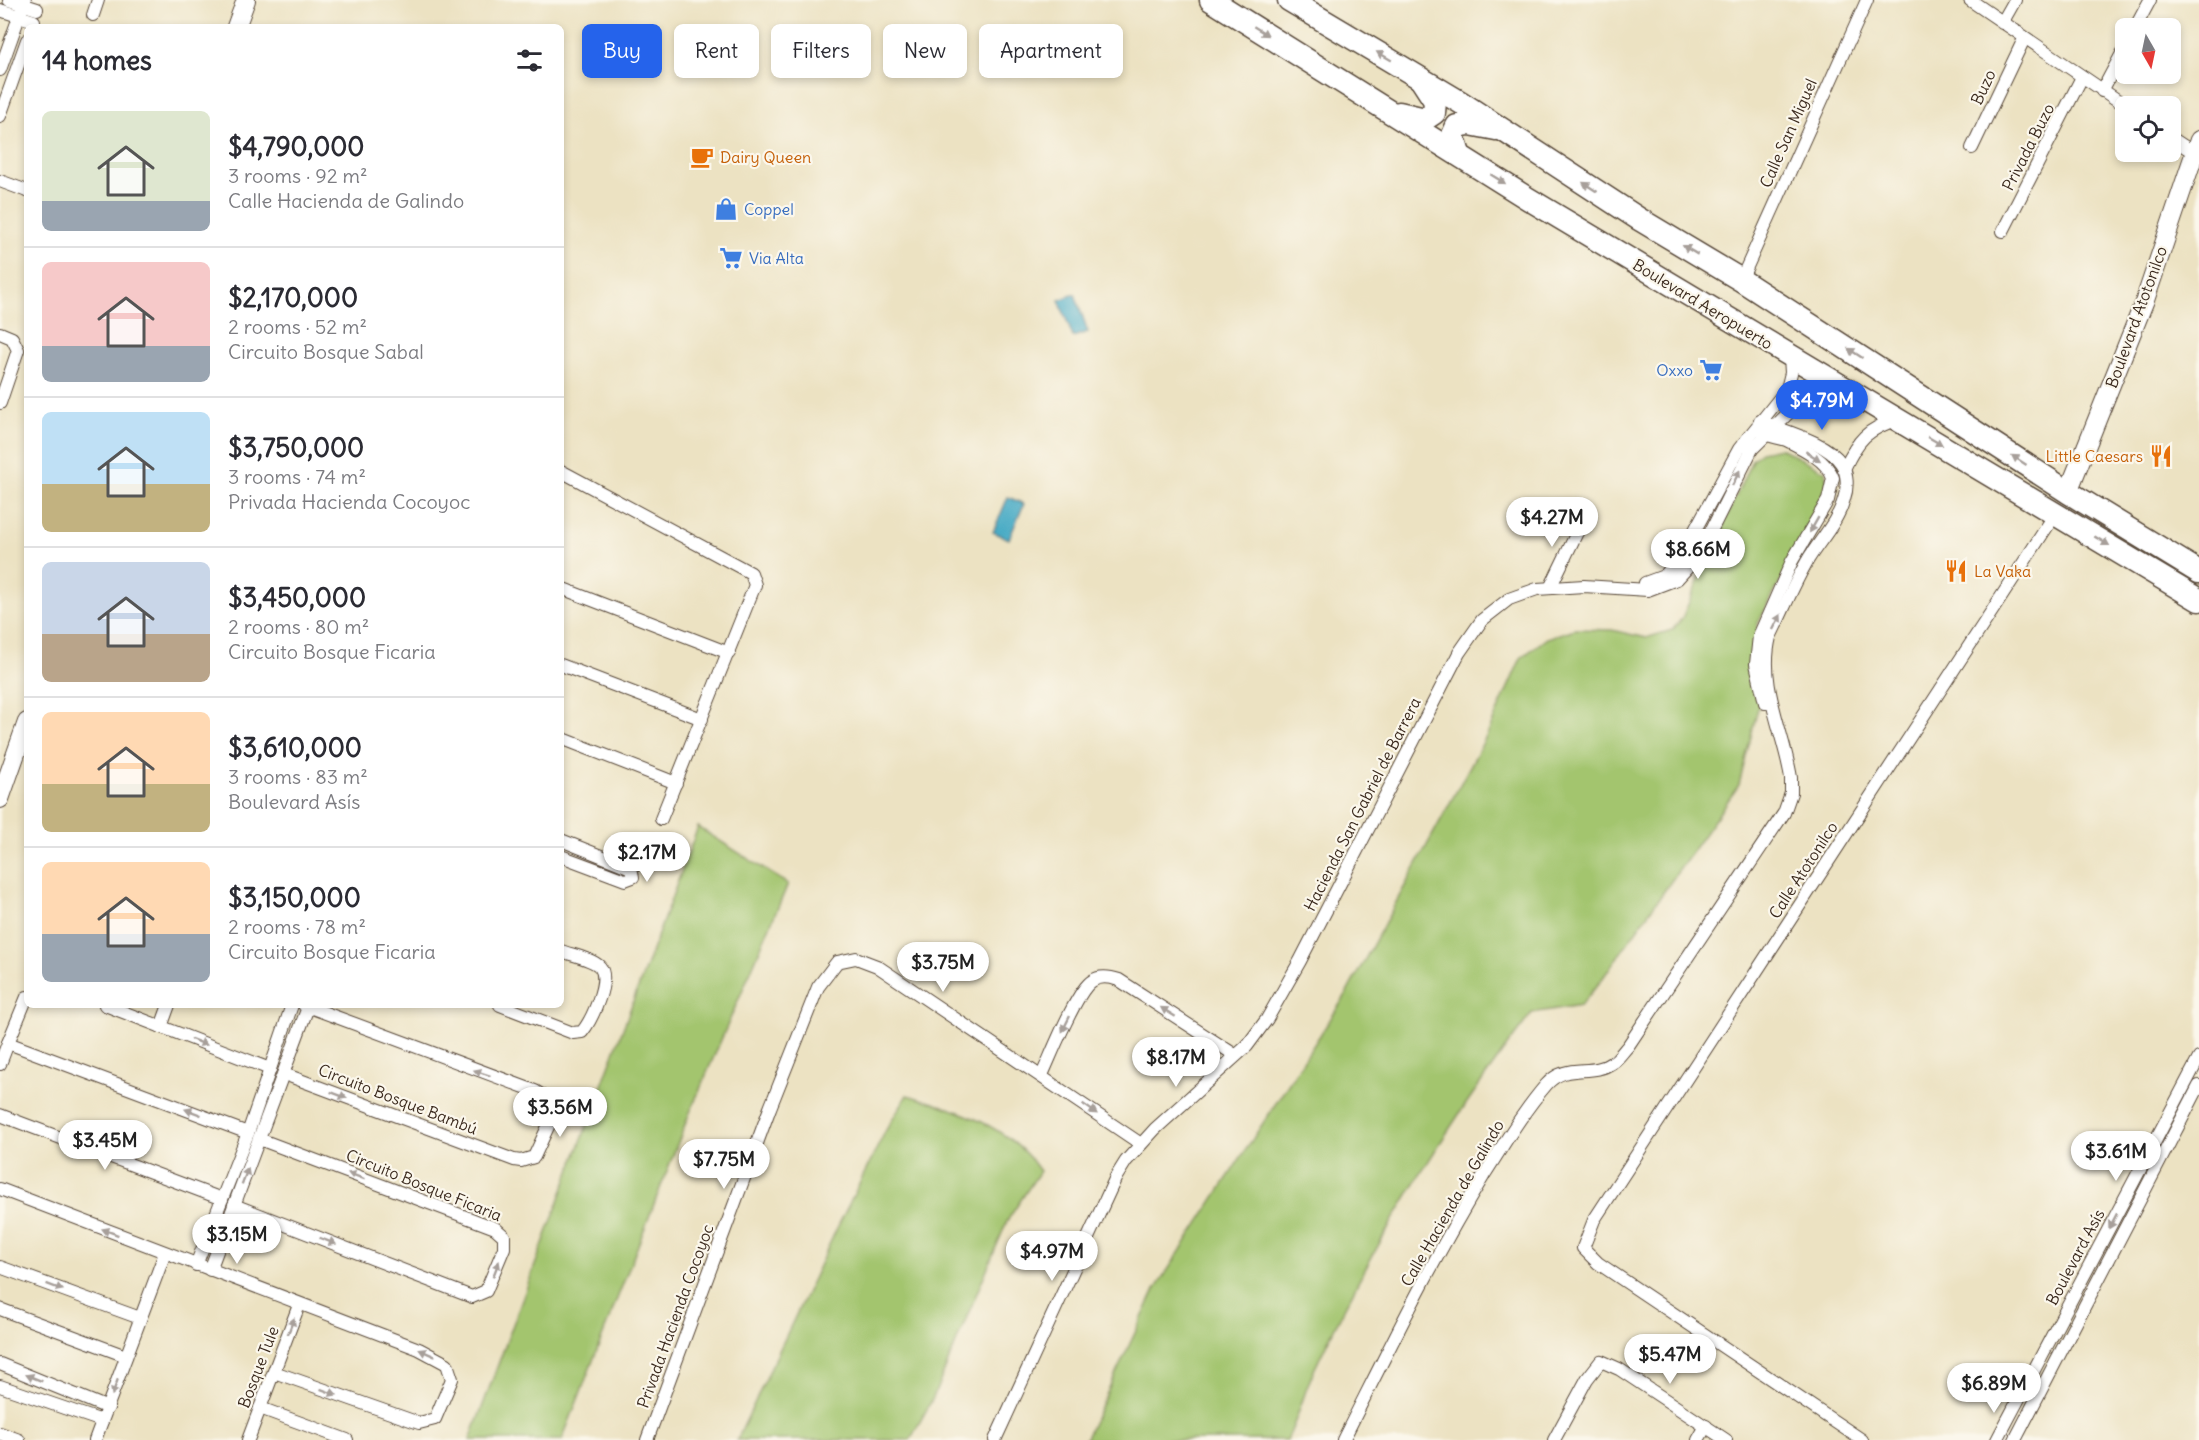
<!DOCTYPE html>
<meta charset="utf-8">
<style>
:root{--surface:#fff;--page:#f7f7f7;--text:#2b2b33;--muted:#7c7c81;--line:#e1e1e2;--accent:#2563eb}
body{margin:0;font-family:Delius,sans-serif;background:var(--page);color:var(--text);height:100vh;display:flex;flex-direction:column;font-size:22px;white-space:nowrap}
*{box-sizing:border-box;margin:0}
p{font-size:20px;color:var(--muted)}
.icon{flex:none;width:33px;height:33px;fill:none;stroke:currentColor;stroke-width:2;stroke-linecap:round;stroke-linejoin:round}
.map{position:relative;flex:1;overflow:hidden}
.panel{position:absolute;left:24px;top:24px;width:540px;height:984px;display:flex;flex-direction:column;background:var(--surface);border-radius:9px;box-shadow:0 3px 9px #0003}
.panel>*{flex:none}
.top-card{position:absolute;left:582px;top:24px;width:570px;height:54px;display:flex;gap:12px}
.needle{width:39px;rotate:171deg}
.controls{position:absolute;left:2115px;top:18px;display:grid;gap:12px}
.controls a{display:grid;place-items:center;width:66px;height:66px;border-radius:9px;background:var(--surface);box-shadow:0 3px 9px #0003;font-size:30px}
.price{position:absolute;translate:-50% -51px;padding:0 14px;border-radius:21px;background:#fff;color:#222;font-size:20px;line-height:39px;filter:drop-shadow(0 2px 3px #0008)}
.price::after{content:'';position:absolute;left:50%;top:36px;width:18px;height:14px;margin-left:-9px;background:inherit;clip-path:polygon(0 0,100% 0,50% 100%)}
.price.selected{background:var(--accent);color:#fff}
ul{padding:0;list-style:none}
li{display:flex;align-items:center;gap:18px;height:150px;padding:0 18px}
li+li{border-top:2px solid var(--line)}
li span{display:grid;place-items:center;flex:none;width:168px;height:120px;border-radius:9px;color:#555}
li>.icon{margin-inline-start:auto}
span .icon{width:72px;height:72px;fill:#fffc;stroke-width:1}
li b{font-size:26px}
h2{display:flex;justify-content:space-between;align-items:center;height:72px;padding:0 18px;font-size:26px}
.tag{padding:0 21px;border-radius:9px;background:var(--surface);box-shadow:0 3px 9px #0003;font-size:21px;line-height:54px}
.tag.selected{background:var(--accent);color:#fff}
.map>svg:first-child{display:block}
.green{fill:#a3c56e;stroke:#6f7846;stroke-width:1.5}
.water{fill:#46aac5;stroke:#406a72;stroke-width:1.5}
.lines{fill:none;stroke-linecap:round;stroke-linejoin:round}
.street-casing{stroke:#564637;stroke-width:14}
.secondary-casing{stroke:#564637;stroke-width:20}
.highway-casing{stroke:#564637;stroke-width:25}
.street{stroke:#fff;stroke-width:12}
.secondary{stroke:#fff;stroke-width:18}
.highway{stroke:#fff;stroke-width:22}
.oneway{fill:#a79f9a}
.labels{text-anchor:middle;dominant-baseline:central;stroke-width:4.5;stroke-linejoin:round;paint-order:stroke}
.street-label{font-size:16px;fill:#3b2a1e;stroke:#fbf7ec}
.food-label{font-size:16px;fill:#c56008;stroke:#fbf7ec;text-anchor:start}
.shop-label{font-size:16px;fill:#366cbe;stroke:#fbf7ec;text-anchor:start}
</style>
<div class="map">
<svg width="2199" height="1440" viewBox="0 0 2199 1440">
<rect width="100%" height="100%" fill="#fbf7ec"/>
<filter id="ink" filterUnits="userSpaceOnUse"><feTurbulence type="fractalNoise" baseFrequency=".0167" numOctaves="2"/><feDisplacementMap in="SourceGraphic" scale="12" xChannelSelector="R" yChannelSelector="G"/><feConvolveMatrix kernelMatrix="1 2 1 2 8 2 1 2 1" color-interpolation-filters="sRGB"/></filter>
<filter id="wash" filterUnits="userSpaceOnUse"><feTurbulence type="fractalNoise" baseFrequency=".008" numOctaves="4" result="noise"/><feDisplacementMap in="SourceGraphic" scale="24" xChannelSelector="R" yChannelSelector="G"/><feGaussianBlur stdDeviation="1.35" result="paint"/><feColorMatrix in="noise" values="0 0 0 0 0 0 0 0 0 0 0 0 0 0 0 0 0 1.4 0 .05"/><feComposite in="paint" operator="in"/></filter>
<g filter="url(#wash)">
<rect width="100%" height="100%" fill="#ece2c2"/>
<g class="green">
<path d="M1780 448 1825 471 1829 492 1758 623 1750 669 1760 700 1739 785 1600 982 1581 1005 1532 1013C1448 1122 1374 1243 1315 1368 1304 1391 1299 1417 1287 1440H1085L1155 1290 1344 998 1488 733 1521 658 1547 638 1575 629 1612 630 1646 638 1672 630 1682 618 1752 460 1761 452Z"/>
<polygon points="698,827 788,884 688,1117 562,1440 470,1440"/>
<path d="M907 1095C957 1109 1011 1127 1040 1171L1007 1221 933 1398 910 1440H737L837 1228 886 1130Z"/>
</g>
<g class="water">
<polygon points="1075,294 1088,332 1073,337 1059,300"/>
<polygon points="1008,497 1024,504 1009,539 993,532"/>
</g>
</g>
<g filter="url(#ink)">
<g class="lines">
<g class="street-casing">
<g id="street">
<polyline points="9,0 37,9"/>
<polyline points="1970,0 2126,106"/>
<polyline points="0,10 34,21"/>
<polyline points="93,15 98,0"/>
<polyline points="2002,23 2015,0"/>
<polyline points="2135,28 2150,0"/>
<polyline points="0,70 25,0"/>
<polyline points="2102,91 2126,46"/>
<polyline points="0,116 27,40"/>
<polyline points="2170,137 2199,156"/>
<polyline points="1972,148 2024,39"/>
<polyline points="0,181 27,191"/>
<polyline points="2003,231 2082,77"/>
<polyline points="1741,280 1867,0"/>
<polyline points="0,333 12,338 18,350 0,403"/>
<path d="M1763 433C1770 437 1778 437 1786 440 1802 448 1827 460 1833 478L1828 500 1792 561 1759 636 1756 664 1765 703"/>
<path d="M1844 469C1858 439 1867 429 1898 419"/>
<polyline points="561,471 751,573 755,585 661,819"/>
<polyline points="1645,583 1664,576 1677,563 1739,449 1787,389 1791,373 1790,357"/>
<polyline points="561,588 729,653"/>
<polyline points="1550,588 1584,518"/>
<polyline points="561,665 702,719"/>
<polyline points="561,738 676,783"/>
<polyline points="561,840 631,868 633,877 625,880 561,856"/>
<polyline points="105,1005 270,1069"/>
<path d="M500 1005 573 1033 582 1032C591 1021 611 980 600 967 593 959 572 955 561 951"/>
<polyline points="161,1027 169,1005"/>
<polyline points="8,1043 27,997"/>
<polyline points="0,1064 8,1043 248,1133"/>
<polyline points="284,1074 514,1160 521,1161 534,1157 552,1118 548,1099 535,1091 304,1005"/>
<path d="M1042 1075C1051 1056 1076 991 1092 981 1100 975 1110 977 1119 980L1235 1055"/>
<polyline points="0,1115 222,1199"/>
<polyline points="0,1189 419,1349 447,1364 452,1379 435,1419 419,1423 274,1372"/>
<polyline points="234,1205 472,1297 486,1291 504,1248 504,1236 495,1228 259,1139"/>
<polyline points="196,1265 248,1133 292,1005"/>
<polyline points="0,1267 140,1318"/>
<polyline points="210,1270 308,1007"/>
<polyline points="0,1309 126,1356"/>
<polyline points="0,1364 108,1408"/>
<polyline points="0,1386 102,1421"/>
<polyline points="260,1408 347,1440"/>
<polyline points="0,1433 19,1440"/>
<polyline points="95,1440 165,1253"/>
<polyline points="248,1440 299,1305"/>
<polyline points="647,1440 770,1108 818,987 837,962 856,958 877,966 1141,1144"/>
<polyline points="995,1440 1116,1177 1126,1161 1155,1129 1247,1046 1267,1019 1300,961 1459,653 1482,620 1509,599 1537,589 1584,586 1648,590 1677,579 1699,555 1752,449 1824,378"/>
<path d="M1343 1440C1388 1351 1432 1260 1484 1175 1504 1144 1522 1113 1546 1085 1567 1061 1591 1078 1613 1062 1619 1058 1623 1051 1628 1046L1784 813 1791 793V778C1784 732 1758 684 1770 637 1783 611 1794 583 1809 558 1821 539 1838 521 1844 499 1848 488 1848 473 1841 463 1826 441 1783 431 1760 421"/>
<polyline points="1554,1440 1587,1379 1601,1361 1619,1369 1726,1440"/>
<polyline points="1698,1440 1706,1426"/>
<polyline points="1862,1440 1598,1263 1583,1248 1594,1220 2056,513"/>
<polyline points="1997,1440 2199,1058"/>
<polyline points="2015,1440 2199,1086"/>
</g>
</g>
<g class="secondary-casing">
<g id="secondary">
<polyline points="236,27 246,0"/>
<polyline points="2068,492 2145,300 2199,140"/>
<polyline points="0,799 27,722"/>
</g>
</g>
<g class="highway-casing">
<g id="highway">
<polyline points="1211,0 1527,198 2199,600"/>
<polyline points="1289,0 1460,102 1639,219 1741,280 2068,492 2199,572"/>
<polyline points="1399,113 1425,119 1434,113 1435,101 1422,81"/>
<polyline points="1459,154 1453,135 1457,126 1470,124 1496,129"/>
</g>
</g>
<use href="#street" class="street"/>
<use href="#secondary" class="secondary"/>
<use href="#highway" class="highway"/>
</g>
<defs><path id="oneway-solid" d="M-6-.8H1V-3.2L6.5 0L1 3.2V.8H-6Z" transform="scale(1.5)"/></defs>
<g class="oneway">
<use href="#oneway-solid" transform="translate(1261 31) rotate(32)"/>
<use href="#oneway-solid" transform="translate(1384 56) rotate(-150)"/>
<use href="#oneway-solid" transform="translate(1498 179) rotate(32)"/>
<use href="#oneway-solid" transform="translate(1590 187) rotate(-147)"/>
<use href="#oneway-solid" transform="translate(1690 250) rotate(-149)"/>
<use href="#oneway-solid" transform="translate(1855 353) rotate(-147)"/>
<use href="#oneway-solid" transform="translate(1935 441) rotate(30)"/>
<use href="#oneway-solid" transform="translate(1813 456) rotate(32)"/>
<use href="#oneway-solid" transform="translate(2019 460) rotate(-147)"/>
<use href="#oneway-solid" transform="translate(1736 478) rotate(-64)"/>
<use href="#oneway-solid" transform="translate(1814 525) rotate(120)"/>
<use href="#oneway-solid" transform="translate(2102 541) rotate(31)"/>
<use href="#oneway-solid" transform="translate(1777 622) rotate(-63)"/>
<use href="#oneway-solid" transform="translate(1168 1012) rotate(-148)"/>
<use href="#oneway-solid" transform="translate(1066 1024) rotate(116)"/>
<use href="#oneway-solid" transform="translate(199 1042) rotate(21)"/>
<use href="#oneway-solid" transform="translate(482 1073) rotate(-161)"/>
<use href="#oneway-solid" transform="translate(339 1095) rotate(21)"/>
<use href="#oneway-solid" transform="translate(1090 1109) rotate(35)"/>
<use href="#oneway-solid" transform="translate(193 1112) rotate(-160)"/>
<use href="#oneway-solid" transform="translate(245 1176) rotate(-69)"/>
<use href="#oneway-solid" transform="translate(356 1176) rotate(-159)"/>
<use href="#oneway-solid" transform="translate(2113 1221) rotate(118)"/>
<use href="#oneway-solid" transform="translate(110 1232) rotate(-159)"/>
<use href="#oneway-solid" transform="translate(328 1241) rotate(21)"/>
<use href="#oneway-solid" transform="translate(496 1269) rotate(-69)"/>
<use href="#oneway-solid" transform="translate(55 1287) rotate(20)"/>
<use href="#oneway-solid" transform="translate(291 1326) rotate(-69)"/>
<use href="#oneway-solid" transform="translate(427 1353) rotate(-156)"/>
<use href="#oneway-solid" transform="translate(34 1378) rotate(-158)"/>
<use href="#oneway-solid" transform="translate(115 1387) rotate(110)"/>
<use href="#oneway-solid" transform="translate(329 1392) rotate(20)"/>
</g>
</g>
<defs>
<g id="cafe-bare" transform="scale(1.8)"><path d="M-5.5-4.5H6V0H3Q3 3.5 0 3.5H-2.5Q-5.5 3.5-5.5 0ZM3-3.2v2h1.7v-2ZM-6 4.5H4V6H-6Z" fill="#e8710a" stroke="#fbf7ec" stroke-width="2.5" paint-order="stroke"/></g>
<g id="shop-bare" transform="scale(1.8)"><path d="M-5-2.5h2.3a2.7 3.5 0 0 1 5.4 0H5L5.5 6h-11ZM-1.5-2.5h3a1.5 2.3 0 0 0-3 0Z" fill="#3f7fe0" stroke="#fbf7ec" stroke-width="2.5" paint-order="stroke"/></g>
<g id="supermarket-bare" transform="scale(1.8)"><path d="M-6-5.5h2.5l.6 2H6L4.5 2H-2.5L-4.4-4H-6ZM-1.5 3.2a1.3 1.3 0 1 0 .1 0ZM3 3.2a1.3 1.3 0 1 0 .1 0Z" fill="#3f7fe0" stroke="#fbf7ec" stroke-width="2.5" paint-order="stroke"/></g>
<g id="restaurant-bare" transform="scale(1.8)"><path d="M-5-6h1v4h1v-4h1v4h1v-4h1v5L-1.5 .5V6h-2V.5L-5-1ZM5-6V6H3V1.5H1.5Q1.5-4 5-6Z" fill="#e8710a" stroke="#fbf7ec" stroke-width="2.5" paint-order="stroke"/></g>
</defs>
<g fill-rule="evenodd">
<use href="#cafe-bare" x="702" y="157"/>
<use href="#shop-bare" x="726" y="209"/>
<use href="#supermarket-bare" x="731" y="258"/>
<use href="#supermarket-bare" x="1711" y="370"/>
<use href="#restaurant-bare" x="2161" y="456"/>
<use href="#restaurant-bare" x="1956" y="571"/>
</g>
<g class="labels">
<g class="street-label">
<text transform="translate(1983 87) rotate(-65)">Buzo</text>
<text transform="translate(1788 133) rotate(-66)">Calle San Miguel</text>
<text transform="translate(2028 147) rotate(-63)">Privada Buzo</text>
<text transform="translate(1703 304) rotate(31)">Boulevard Aeropuerto</text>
<text transform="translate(2136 317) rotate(-70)">Boulevard Atotonilco</text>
<text transform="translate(1362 804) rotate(-63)">Hacienda San Gabriel de Barrera</text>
<text transform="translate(1803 870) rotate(-57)">Calle Atotonilco</text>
<text transform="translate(398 1099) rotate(21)">Circuito Bosque Bambú</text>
<text transform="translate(424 1185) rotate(22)">Circuito Bosque Ficaria</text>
<text transform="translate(1452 1203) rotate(-60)">Calle Hacienda de Galindo</text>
<text transform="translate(2075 1257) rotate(-62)">Boulevard Asís</text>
<text transform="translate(675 1316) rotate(-70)">Privada Hacienda Cocoyoc</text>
<text transform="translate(258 1367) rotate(-69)">Bosque Tule</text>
</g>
<g class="food-label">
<text x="720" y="157">Dairy Queen</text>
<text x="2143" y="456" text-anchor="end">Little Caesars</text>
<text x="1974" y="571">La Vaka</text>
</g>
<g class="shop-label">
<text x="744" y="209">Coppel</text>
<text x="749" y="258">Via Alta</text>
<text x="1693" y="370" text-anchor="end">Oxxo</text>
</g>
</g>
</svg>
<div class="controls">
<a><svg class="needle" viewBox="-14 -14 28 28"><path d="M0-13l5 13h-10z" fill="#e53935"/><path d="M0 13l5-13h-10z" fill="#7c7c81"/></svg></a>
<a><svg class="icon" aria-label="locate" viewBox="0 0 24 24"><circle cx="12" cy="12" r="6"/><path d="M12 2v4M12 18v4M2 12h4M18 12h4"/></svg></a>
</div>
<b class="price selected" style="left:1822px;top:431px">$4.79M</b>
<b class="price" style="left:1552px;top:548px">$4.27M</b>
<b class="price" style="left:1698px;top:580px">$8.66M</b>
<b class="price" style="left:647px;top:883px">$2.17M</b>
<b class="price" style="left:943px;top:993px">$3.75M</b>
<b class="price" style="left:1176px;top:1088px">$8.17M</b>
<b class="price" style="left:560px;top:1138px">$3.56M</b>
<b class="price" style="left:105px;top:1171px">$3.45M</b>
<b class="price" style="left:2116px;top:1182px">$3.61M</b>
<b class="price" style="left:724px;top:1190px">$7.75M</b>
<b class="price" style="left:237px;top:1265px">$3.15M</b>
<b class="price" style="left:1052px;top:1282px">$4.97M</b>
<b class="price" style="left:1670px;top:1385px">$5.47M</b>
<b class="price" style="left:1994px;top:1414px">$6.89M</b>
<div class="top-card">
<a class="tag selected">Buy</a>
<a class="tag">Rent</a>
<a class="tag">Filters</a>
<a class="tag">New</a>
<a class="tag">Apartment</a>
</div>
<section class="panel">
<h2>14 homes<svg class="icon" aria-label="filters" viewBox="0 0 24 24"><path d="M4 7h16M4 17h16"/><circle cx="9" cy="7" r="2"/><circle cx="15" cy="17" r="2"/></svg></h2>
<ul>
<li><span style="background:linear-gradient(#dfe7d0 75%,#9aa5b1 0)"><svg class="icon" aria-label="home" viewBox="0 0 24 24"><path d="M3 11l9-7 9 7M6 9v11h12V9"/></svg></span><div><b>$4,790,000</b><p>3 rooms · 92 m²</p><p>Calle Hacienda de Galindo</p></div></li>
<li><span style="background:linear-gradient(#f6c9c9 70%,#9aa5b1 0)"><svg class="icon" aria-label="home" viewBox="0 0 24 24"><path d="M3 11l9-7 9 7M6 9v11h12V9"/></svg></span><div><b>$2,170,000</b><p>2 rooms · 52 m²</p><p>Circuito Bosque Sabal</p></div></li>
<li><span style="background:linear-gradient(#bfe0f5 60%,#c2b280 0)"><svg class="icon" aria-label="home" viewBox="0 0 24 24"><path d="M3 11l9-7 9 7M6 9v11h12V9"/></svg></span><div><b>$3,750,000</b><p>3 rooms · 74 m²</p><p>Privada Hacienda Cocoyoc</p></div></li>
<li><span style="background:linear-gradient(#c9d6e8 60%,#b9a48a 0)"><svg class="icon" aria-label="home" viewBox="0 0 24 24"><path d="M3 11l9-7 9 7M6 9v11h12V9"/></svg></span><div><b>$3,450,000</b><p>2 rooms · 80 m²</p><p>Circuito Bosque Ficaria</p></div></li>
<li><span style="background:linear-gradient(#ffd9b3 60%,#c2b280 0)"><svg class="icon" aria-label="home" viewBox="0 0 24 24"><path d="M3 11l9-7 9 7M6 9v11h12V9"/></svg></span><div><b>$3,610,000</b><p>3 rooms · 83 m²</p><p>Boulevard Asís</p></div></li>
<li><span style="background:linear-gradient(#ffd9b3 60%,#9aa5b1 0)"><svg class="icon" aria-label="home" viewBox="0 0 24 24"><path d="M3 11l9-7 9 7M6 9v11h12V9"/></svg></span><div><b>$3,150,000</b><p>2 rooms · 78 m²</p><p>Circuito Bosque Ficaria</p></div></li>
</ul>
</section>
</div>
